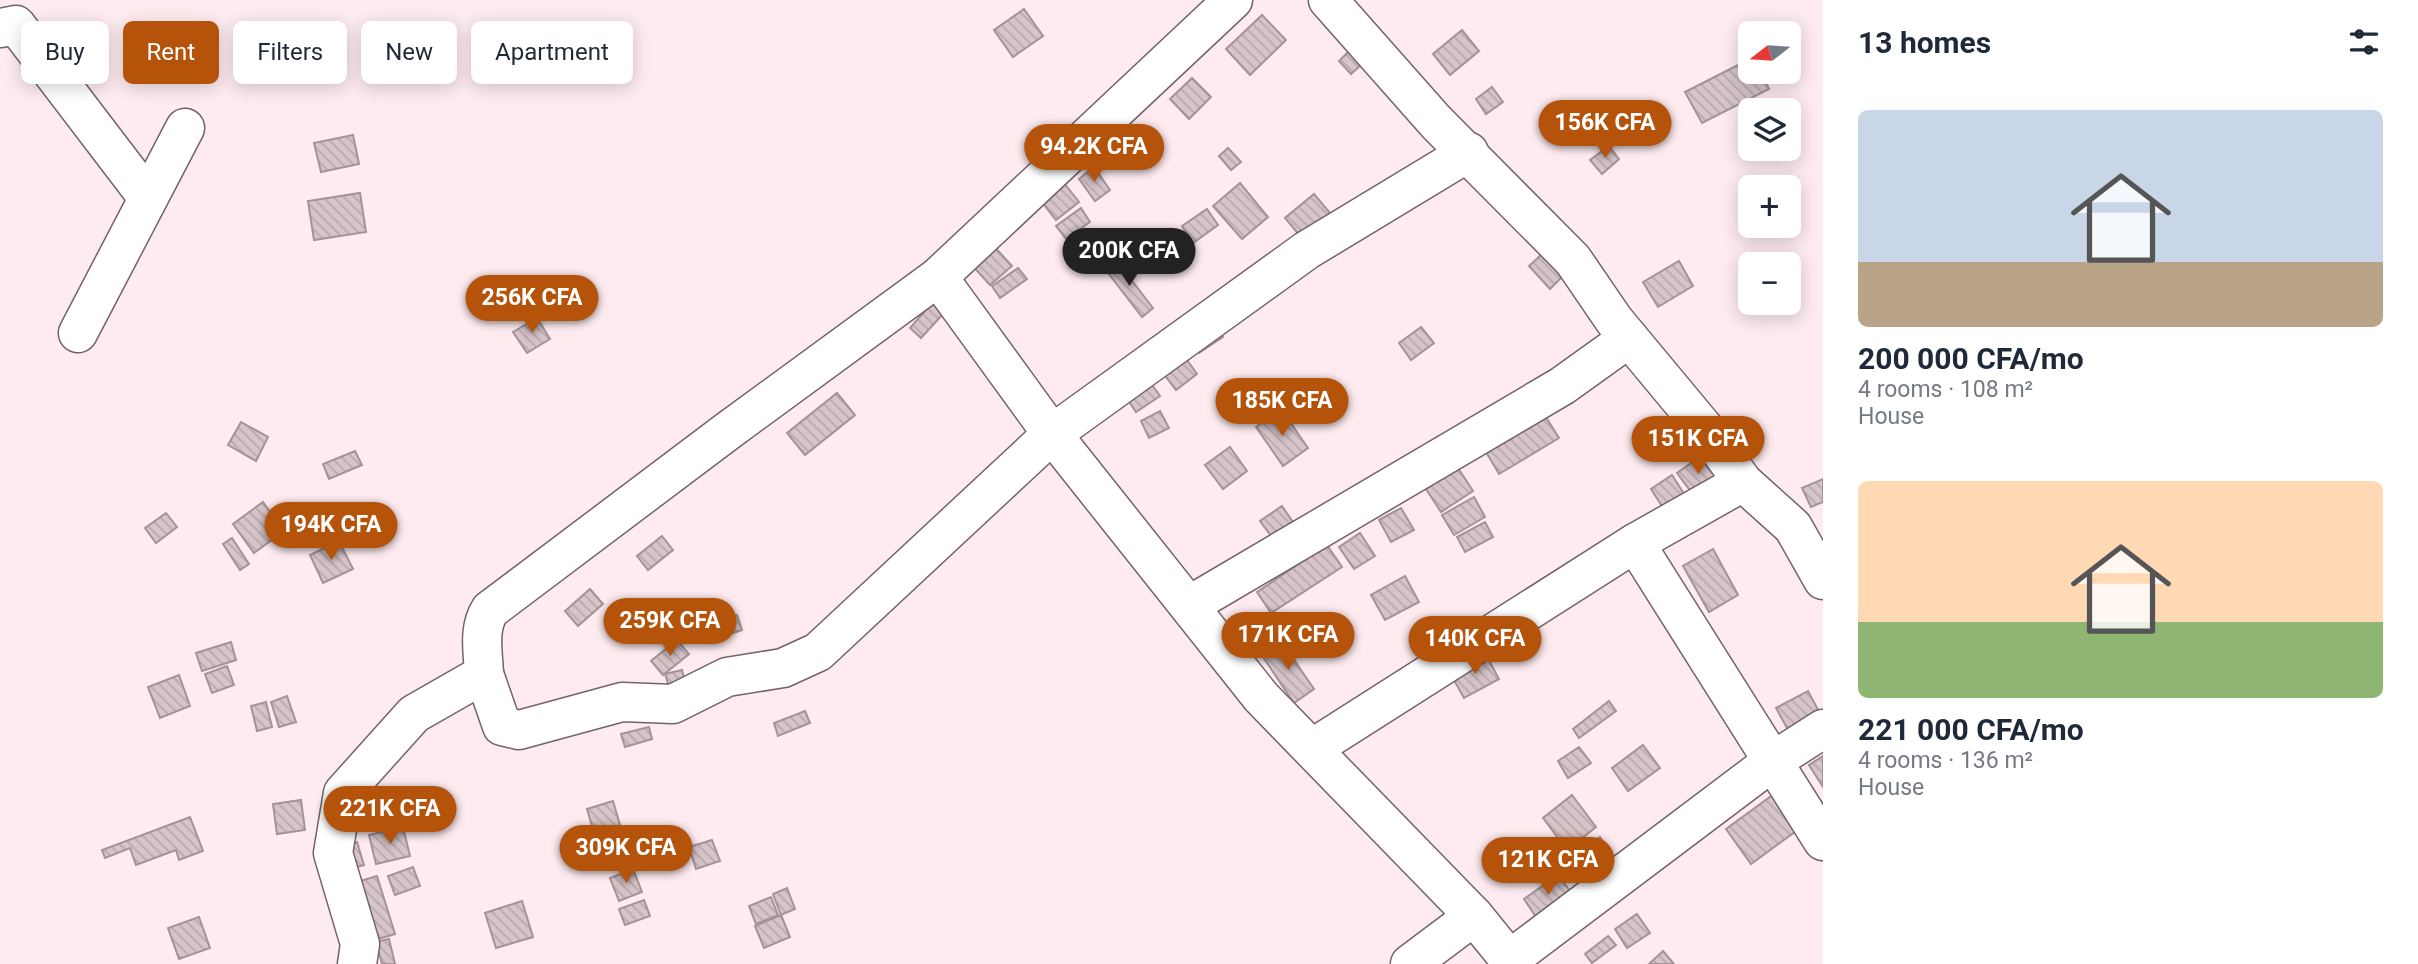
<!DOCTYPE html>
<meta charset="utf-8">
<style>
:root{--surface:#fff;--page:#f2f2f3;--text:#1f2937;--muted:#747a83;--accent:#b45309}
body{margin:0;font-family:Roboto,sans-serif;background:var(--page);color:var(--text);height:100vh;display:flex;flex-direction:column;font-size:26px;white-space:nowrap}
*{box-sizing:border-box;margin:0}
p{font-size:23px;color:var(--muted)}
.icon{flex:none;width:38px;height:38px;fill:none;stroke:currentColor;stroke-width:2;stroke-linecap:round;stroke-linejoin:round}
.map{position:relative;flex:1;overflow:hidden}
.details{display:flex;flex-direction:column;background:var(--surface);width:595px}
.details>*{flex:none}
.guide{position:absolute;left:21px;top:21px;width:665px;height:63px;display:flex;gap:14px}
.needle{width:46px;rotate:253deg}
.controls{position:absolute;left:1738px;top:21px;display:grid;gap:14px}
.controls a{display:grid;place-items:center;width:63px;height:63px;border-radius:10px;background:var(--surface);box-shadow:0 4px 18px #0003;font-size:35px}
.price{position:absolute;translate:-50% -60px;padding:0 16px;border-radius:24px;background:var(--accent);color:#fff;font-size:23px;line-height:46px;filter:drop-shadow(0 2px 4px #0008)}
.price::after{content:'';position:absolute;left:50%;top:42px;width:21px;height:16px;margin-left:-10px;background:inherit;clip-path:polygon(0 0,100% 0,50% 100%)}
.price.active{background:#222;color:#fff}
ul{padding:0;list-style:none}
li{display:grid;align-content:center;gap:14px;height:371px;padding:0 35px}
li span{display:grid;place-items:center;height:217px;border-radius:10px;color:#555}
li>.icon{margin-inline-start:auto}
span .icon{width:126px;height:126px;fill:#fffc;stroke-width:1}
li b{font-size:30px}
h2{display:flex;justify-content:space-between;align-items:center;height:84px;padding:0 35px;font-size:30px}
.pill{padding:0 24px;border-radius:10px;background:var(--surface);box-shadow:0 4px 18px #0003;font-size:24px;line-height:63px}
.pill.active{background:var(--accent);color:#fff}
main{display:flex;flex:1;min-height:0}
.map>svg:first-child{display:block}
.building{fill:url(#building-back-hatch);stroke:#a39296;stroke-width:2}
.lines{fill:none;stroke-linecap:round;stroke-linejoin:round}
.minor-casing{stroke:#736367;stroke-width:41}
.minor{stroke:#fff;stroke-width:38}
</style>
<main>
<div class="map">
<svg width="1823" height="964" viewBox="0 0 1823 964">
<defs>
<pattern id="building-back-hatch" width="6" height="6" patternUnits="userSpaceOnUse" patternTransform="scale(1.75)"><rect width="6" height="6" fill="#d6c4c9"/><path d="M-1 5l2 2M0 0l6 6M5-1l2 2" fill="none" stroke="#b8a8ac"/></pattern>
</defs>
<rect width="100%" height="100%" fill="#feebf0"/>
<g class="building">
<polygon points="1024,9 1043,36 1013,57 994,30"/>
<polygon points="1262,15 1286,40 1250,75 1226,49"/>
<polygon points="1462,30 1479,51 1450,75 1433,54"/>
<polygon points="1349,51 1361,65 1351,74 1339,61"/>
<polygon points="1750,59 1750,72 1761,72 1769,89 1702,123 1685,92"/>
<polygon points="1192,78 1211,97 1189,119 1170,99"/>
<polygon points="1492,87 1503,102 1486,114 1476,99"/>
<polygon points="353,135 359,164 321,172 314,143"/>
<polygon points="1609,146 1619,159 1602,174 1590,160"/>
<polygon points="1228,148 1241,162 1231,170 1219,156"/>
<polygon points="1094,167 1110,190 1095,201 1079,179"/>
<polygon points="1064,183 1079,202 1056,220 1041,201"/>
<polygon points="1240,183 1268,217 1242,239 1213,206"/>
<polygon points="360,193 366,232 314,240 308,201"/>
<polygon points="1314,194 1330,213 1301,237 1285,218"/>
<polygon points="1081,208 1090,222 1066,239 1056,226"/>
<polygon points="1207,209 1218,225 1193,243 1182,226"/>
<polygon points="991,243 1012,266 990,285 970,263"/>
<polygon points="1542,254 1563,276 1550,289 1529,266"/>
<polygon points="1116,260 1153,308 1142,317 1105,269"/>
<polygon points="1679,261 1693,286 1658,307 1643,282"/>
<polygon points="1018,268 1027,279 1000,298 992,286"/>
<polygon points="932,303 943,314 921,338 910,328"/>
<polygon points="537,318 550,339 527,353 513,332"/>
<polygon points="1421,327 1434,343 1411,360 1399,343"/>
<polygon points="1217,328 1223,337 1199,353 1193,345"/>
<polygon points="1182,353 1197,374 1176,390 1160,369"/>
<polygon points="1148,379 1160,396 1136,412 1124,394"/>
<polygon points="837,393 855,415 805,455 787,433"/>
<polygon points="1281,409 1308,448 1283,466 1256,427"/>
<polygon points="1160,411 1169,428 1149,438 1141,421"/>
<polygon points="1542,411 1559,438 1499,474 1483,447"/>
<polygon points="241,422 268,437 256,461 228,445"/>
<polygon points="1230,447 1247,471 1223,489 1205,465"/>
<polygon points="355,451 362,465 329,479 323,464"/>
<polygon points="1701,456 1719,479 1695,497 1677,473"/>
<polygon points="1458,468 1473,491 1441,512 1426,489"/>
<polygon points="1672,475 1688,500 1667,514 1651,489"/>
<polygon points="1823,479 1823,502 1811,507 1802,488"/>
<polygon points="1474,497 1485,517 1454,535 1442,515"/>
<polygon points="263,502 284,531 254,553 233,524"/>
<polygon points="1282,506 1295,525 1274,540 1260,521"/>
<polygon points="1401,508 1414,530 1391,542 1379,520"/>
<polygon points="166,513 177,527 156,543 145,528"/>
<polygon points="1485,522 1493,537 1465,552 1457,537"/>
<polygon points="1360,533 1375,556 1354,569 1339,547"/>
<polygon points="662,536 673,550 648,570 637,556"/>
<polygon points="232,538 249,564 240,570 223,544"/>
<polygon points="339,541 353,569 323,583 310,555"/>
<polygon points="1327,545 1342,567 1271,613 1257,592"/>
<polygon points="1713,549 1738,595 1709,612 1683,566"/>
<polygon points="1405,576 1419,602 1385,620 1371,595"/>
<polygon points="590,589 603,604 578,626 565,611"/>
<polygon points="737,615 742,630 714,639 709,624"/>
<polygon points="677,640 689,654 663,675 651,661"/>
<polygon points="1281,641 1314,689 1294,703 1261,654"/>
<polygon points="231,642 236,660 202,671 196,653"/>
<polygon points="1485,653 1499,679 1464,698 1450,673"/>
<polygon points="227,666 234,685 212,693 205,674"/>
<polygon points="682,670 685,682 669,687 665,674"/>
<polygon points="179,675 190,706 160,718 148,687"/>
<polygon points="1808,691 1823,719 1793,739 1776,708"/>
<polygon points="287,696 296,722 279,727 271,702"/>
<polygon points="1609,701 1616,711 1579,738 1573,729"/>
<polygon points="266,702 272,727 257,731 251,706"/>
<polygon points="805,711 810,723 778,736 774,723"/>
<polygon points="649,727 652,739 625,747 621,734"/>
<polygon points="1643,745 1660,768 1628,791 1612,768"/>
<polygon points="1579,747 1591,763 1568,778 1558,761"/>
<polygon points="1823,756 1823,787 1809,765"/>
<polygon points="1774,794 1799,829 1751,864 1726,829"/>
<polygon points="1572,795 1596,827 1567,850 1543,818"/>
<polygon points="301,800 305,830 277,834 273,804"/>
<polygon points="613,801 620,825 594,833 587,809"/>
<polygon points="190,817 203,851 179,860 176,850 136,865 130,848 105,858 102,850"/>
<polygon points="403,827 410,856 376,864 369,835"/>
<polygon points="1600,837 1620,867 1591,886 1571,856"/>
<polygon points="712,840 720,861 696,869 689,847"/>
<polygon points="357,842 364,865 353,868 347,846"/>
<polygon points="413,867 420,886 395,895 388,876"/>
<polygon points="633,869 642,892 619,901 610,878"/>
<polygon points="1558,875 1573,895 1538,920 1524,899"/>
<polygon points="377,876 395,934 375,940 357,882"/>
<polygon points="787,888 795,909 781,915 773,894"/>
<polygon points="771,897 778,915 756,924 749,906"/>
<polygon points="644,900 650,916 625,925 619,909"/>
<polygon points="522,901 533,937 496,948 485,913"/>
<polygon points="1637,914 1650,933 1627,948 1615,929"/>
<polygon points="781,915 790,937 764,948 755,926"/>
<polygon points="199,917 210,948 179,959 168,928"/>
<polygon points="1608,936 1616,945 1592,963 1585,954"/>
<polygon points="389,939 395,964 382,964 376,942"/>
<polygon points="1663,951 1674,964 1649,964"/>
</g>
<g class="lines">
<g class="minor-casing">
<g id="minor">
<polyline points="1233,0 938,277 1052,434 1261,697 1474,916 1513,964"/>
<polyline points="1328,0 1436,122 1573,260 1614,320 1703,427 1743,482 1793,527 1823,580"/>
<polyline points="0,28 16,25 148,198"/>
<polyline points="78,333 185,128"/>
<polyline points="1743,482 1635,543 1823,841"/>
<polyline points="1190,605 1562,386 1629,338"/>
<polyline points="484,674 502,726 519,730 622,702 673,704 727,677 783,668 818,652 1052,434 1307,250 1469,152"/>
<polyline points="1313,748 1635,543"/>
<polyline points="1509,960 1773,761 1823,729"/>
<path d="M357 964 360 944 333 853 343 793 414 714 484 674C483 651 478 629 490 610L729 430 938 277"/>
<polyline points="1410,964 1474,916"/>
</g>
</g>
<use href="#minor" class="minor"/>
</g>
</svg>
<div class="controls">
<a><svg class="needle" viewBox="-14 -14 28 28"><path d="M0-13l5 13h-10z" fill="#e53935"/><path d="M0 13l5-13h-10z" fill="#747a83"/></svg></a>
<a><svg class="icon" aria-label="layers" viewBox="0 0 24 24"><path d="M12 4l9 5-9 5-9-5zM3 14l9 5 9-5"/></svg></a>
<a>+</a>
<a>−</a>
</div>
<b class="price" style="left:1605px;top:160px">156K CFA</b>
<b class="price" style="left:1094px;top:184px">94.2K CFA</b>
<b class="price active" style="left:1129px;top:288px">200K CFA</b>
<b class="price" style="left:532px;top:335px">256K CFA</b>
<b class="price" style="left:1282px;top:438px">185K CFA</b>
<b class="price" style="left:1698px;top:476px">151K CFA</b>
<b class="price" style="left:331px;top:562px">194K CFA</b>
<b class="price" style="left:670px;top:658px">259K CFA</b>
<b class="price" style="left:1288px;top:672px">171K CFA</b>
<b class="price" style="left:1475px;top:676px">140K CFA</b>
<b class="price" style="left:390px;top:846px">221K CFA</b>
<b class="price" style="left:626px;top:885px">309K CFA</b>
<b class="price" style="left:1548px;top:897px">121K CFA</b>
<div class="guide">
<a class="pill">Buy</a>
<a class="pill active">Rent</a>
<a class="pill">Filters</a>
<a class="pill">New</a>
<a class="pill">Apartment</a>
</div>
</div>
<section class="details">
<h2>13 homes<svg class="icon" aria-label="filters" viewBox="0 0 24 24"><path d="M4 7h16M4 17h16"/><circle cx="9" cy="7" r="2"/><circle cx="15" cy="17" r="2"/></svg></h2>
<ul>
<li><span style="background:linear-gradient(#c9d6e8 70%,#b9a48a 0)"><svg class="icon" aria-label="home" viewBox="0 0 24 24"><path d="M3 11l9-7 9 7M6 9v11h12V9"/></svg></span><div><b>200 000 CFA/mo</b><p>4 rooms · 108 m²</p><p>House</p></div></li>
<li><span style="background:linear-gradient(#ffd9b3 65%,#8fb573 0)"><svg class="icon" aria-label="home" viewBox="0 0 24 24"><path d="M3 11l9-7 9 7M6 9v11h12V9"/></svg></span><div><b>221 000 CFA/mo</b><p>4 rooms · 136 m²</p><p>House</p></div></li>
</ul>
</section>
</main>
